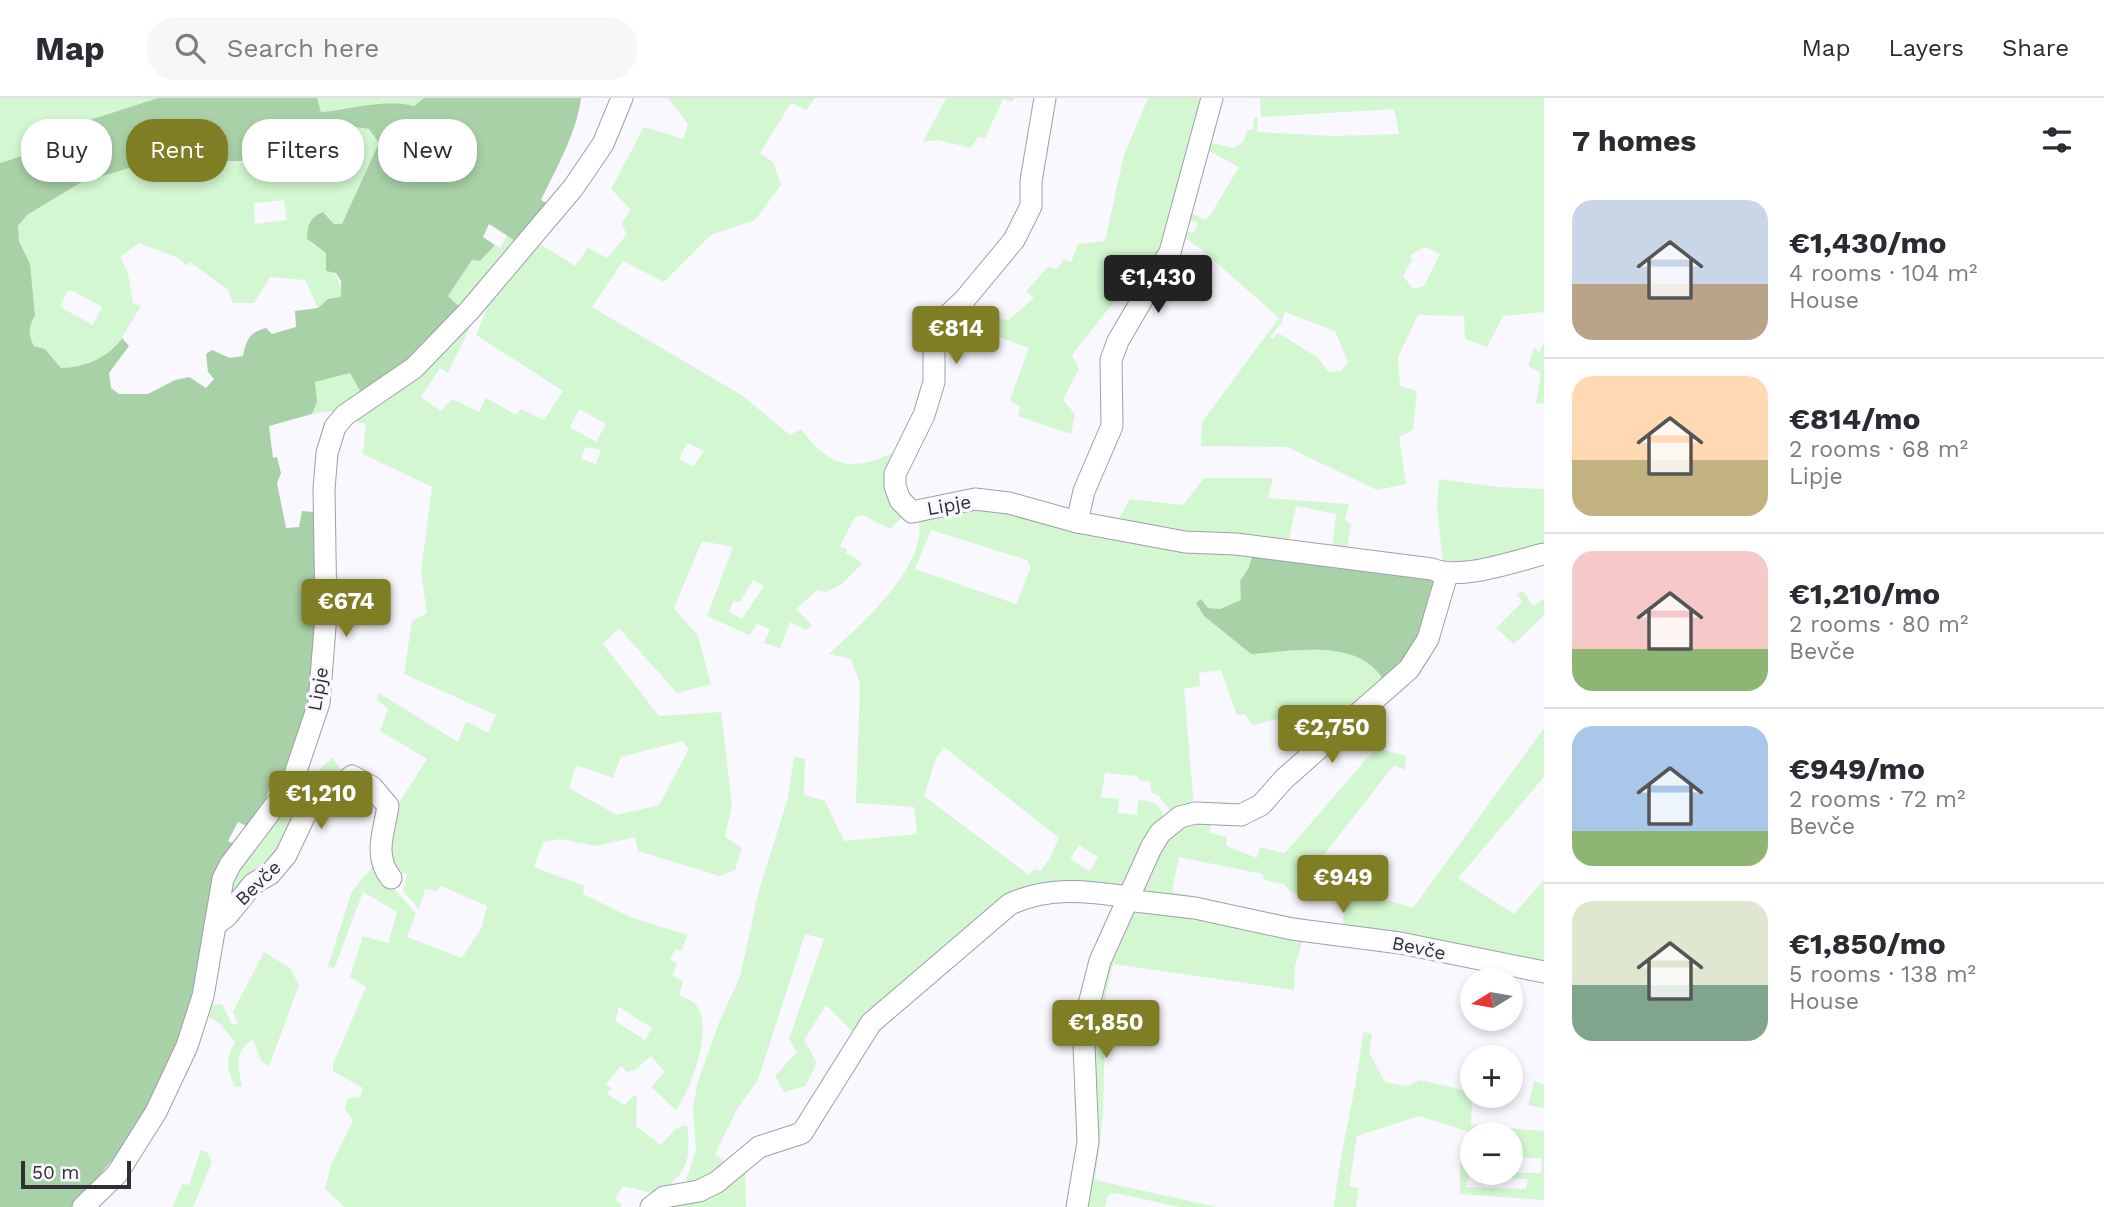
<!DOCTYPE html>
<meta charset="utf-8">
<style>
:root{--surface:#fff;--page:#f7f7f7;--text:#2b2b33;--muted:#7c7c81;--line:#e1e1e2;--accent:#807e25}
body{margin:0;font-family:"Work Sans",sans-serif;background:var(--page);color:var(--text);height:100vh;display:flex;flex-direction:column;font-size:26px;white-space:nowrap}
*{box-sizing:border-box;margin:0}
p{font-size:23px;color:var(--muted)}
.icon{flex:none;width:38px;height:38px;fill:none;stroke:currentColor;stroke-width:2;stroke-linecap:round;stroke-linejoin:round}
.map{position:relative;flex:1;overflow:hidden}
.drawer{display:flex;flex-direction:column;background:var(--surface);width:560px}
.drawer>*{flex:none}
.hud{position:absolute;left:21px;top:21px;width:665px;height:63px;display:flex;gap:14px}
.needle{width:46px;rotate:259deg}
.controls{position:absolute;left:1460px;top:870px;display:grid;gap:14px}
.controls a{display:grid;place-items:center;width:63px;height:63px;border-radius:50%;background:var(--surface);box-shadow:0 4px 10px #0003;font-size:35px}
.scale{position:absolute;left:21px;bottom:18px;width:110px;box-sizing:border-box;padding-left:7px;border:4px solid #302f33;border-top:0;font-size:19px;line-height:24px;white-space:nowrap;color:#302f33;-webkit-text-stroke:5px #f8f8fe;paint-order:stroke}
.price{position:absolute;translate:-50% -60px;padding:0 16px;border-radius:7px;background:var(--accent);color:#fff;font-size:23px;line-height:46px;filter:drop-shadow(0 2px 4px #0008)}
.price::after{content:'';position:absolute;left:50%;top:42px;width:21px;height:16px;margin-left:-10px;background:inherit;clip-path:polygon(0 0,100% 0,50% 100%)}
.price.active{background:#222;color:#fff}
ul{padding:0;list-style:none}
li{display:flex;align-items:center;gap:21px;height:175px;padding:0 28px}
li+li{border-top:2px solid var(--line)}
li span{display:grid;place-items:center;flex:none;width:196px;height:140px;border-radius:21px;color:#555}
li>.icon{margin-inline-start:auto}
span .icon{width:84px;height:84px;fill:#fffc;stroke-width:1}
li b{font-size:30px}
h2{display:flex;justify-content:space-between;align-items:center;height:84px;padding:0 28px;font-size:30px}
.pill{padding:0 24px;border-radius:28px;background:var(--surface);box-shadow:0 4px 10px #0003;font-size:24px;line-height:63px}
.pill.active{background:var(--accent);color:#fff}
header{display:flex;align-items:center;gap:42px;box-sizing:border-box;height:98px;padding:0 35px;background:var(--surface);border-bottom:2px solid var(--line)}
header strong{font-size:33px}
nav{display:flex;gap:38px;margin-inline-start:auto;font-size:24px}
.search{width:490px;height:63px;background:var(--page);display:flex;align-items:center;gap:18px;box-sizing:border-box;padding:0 24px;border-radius:28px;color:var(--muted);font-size:26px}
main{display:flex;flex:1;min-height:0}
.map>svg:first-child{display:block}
.green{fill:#d3f7d1;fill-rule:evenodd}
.forest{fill:#a9d1a7;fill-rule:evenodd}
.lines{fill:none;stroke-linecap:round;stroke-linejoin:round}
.minor-casing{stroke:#9f9fa8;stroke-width:23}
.minor{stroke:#fff;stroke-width:21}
.labels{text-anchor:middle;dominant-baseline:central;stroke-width:7;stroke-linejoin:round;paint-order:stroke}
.street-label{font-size:19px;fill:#302f33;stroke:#f8f8fe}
</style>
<header>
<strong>Map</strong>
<div class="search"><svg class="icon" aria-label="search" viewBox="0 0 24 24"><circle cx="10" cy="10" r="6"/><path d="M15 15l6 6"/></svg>Search here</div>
<nav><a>Map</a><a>Layers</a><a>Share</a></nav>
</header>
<main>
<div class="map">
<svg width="1544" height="1109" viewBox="0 0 1544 1109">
<rect width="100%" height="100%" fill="#f8f8fe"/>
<g class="green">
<polygon points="0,0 158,0 68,29 65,39 37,53 0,65"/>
<path d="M317 0H424V1L414 8C389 0 349 13 320 14Z"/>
<path d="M668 0H815L806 12 791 5 760 55 773 64 781 87 755 122 711 137 664 184 623 163 592 209 743 298 790 337 801 331C833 374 857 374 902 350L901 420 890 431 862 417 855 419 840 448 847 451 846 455 863 465 842 486 826 494 817 492 796 511 812 527 806 532 790 524 780 550 764 545 770 531 757 526 749 537 707 518 733 449 702 443 674 510 698 538 711 586 677 595 619 530 603 546 659 618 721 614 732 707 725 739 742 750 735 772 720 778 638 753 635 739 596 748 560 741 543 744 534 769 584 788 583 796 630 819 687 837 682 853 675 851 670 862 677 865 672 878 683 883 679 897C684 899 690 902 694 905 716 925 691 992 676 1012L651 989 665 974 651 958 635 972 627 974 621 968 606 986 611 990 607 996 624 1007 635 997 637 999 636 1028 661 1047 675 1031 687 1027C692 1063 686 1077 656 1096L623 1088 615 1102 622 1106 621 1109H345L325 1091 331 1067 353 1023 345 1011 348 1000 360 999 363 990 333 973V966L366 889 350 879 363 838 388 845 397 814 363 794 334 871 328 868 352 793 374 767 416 816 407 839 462 860 482 829 487 808 441 788 437 793 425 791 419 811 403 793 407 776 391 774 386 770 395 711 427 661 380 633 388 611 377 602 379 595 458 644 466 623 488 635 496 617 404 576 412 523 427 515 421 474 432 389 363 356 366 326 353 323 473 223 448 275 440 270 421 299 441 313 452 301 479 314 486 300 516 317 521 311 544 322 563 293 476 237 490 203 535 143 575 168 588 150 607 160 627 136 621 126 631 112 611 91 644 29 683 41 688 26ZM579 311 606 326 596 344 570 329ZM687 345 704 353 693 369 679 361ZM585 349 601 352 596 366 581 361ZM753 482 764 488 742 521 729 514 733 503 740 504ZM682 643 689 651 659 707 617 717 569 690 576 667 613 680 621 659ZM619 909 652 930 645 942 615 923Z"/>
<polygon points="946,0 1014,0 1012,4 1003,1 985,40 978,39 971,50 938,42 923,44"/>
<polygon points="1148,0 1210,0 1151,182 1136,176 1072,257 1079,271 1063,302 1075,316 1071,336 1018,318 1020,309 1010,302 1029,250 951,222 963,217 1009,222 1034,200 1026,193 1048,169 1057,171 1064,161 1071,164 1078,146 1105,143 1124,57"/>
<path d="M1260 0H1544V214L1503 218 1487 249 1465 241 1464 218 1418 217 1398 259 1400 288 1417 293 1413 332 1399 339 1406 386 1377 392 1287 349 1201 348 1202 324 1279 220 1202 152 1182 138 1183 132 1194 135 1198 125 1186 121 1188 113 1205 122 1209 119 1239 69 1209 53 1201 70 1208 44 1234 50 1243 44 1247 32H1253L1254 20 1258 19 1257 34 1334 38 1399 36 1394 11 1261 19ZM1425 149 1440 156 1424 188 1413 191 1403 178 1412 162 1410 157ZM1285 214 1335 233 1348 264 1341 273 1329 274 1317 259 1283 238 1278 235 1273 241 1270 239 1282 224Z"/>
<path d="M355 29 369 31 379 45 349 116 342 126H334L328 117 311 146 326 155C330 173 341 179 342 200L328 201 318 210 305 182 270 179 254 205H233L228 192 190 164 187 168 178 160 139 145 120 159 128 175 133 205 141 208 113 254 78 270H61L45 251 34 248 29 239 30 166 19 143 18 128 27 117 80 85 139 67 167 54 210 52 231 64 243 65 265 58H296L314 55ZM284 102 287 122 255 126 254 105ZM67 193H73L102 209 93 227 60 209Z"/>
<polygon points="508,136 520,146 464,213 448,198 472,162 480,163 495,147 500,150"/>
<polygon points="1544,244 1544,306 1536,305 1541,275 1528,268 1534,249 1539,254"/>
<polygon points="350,275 363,298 334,313 312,316 317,304 314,284"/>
<polygon points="1204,380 1273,380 1268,400 1349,406 1345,422 1351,426 1347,453 1332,451 1336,416 1296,408 1288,446 1117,425 1130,401 1183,407"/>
<polygon points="1439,381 1497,389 1544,391 1544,451 1510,461 1443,465 1437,410"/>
<path d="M961 407 1254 453 1248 471 1240 483 1242 502 1220 511 1208 510 1201 501 1204 518 1251 556C1295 553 1362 539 1385 585L1342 623 1338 617 1322 612 1293 630 1278 621 1252 627 1245 616 1237 617 1221 572 1199 575 1200 588 1184 591 1194 709 1173 716 1158 697 1152 695 1150 684 1139 682 1137 678 1105 675 1101 699 1119 701 1118 715 1137 717 1138 702C1154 704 1160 705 1164 721L1126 790 1040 791 858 939 826 907 804 942 817 965 805 988 784 994 775 978 797 954 789 941 824 841 805 836 758 982 737 1011 715 1056 730 1067 688 1089 686 1082 696 1053 693 1009 698 983 720 922 740 879 759 792 788 700 794 658 805 661 804 697 825 703 844 743 917 736 914 709 856 705 860 586 851 561 829 556C860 527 931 466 918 419ZM931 432 1027 462 1031 469 1016 506 915 471ZM944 649 1059 740 1049 762 1040 773 1034 771 1029 777 924 698 936 660ZM1079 747 1098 759 1090 773 1070 761Z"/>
<polygon points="1523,493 1533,508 1544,501 1544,517 1514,546 1496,530 1522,504 1517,496"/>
<path d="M1544 630V679L1458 780 1514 816 1544 782V871L1134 796 1170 730 1213 719 1209 735 1227 739 1226 748 1257 760 1260 749 1285 755 1376 650 1406 658 1405 672 1394 667 1312 772C1345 792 1377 799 1413 810ZM1179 759 1262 776 1265 782 1283 786 1291 794 1344 804 1343 829 1172 794Z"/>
<polygon points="333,659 341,673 336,681 291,738 231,802 224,785 300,690"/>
<polygon points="1142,813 1169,813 1304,838 1295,868 1294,892 1113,866 1106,896 1103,1018 1095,1082 1217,1109 1180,1109 1114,1095 1108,1098 1105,1109 1084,1109 1091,978 1102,876 1131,816"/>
<path d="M264 854 290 870 299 887 269 968 261 963 253 941C234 954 238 967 242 988L236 989C226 974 226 959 235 944L221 927 207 917 211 907 222 906 232 926 238 925 233 914Z"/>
<path d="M1363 934 1372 936 1369 954 1385 984 1407 988 1420 982 1467 993 1472 1003 1471 1027 1544 1033V1102L1460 1096V1066L1472 1061V1074L1541 1075 1542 1060 1510 1059V1036H1476L1419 1018 1357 1038 1349 1088 1359 1090 1356 1109H1334C1340 1050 1357 993 1363 934ZM1469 1077 1527 1081 1528 1082 1526 1091 1466 1089Z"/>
<polygon points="1534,983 1544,986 1544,1010 1528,1007"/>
<polygon points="201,1052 207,1054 212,1064 193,1109 173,1109 182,1086 189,1087"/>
<polygon points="745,1067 746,1109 664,1109"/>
</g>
<g class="forest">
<path d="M158 0H317L321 14C349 12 387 0 414 8L424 0H581C577 34 556 71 541 102L553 109 520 146 489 126 483 139 495 147 480 163 472 162 448 198 464 213 446 234 363 298 350 275 315 284 317 304 312 316 269 328 273 360 277 359 281 375 277 385 286 430 299 429 302 413 313 414 321 421 315 588 294 656 280 681 269 692 265 703 267 710 253 731 238 724 228 743 238 748 188 927 135 1035 73 1109H0V65L37 53 65 39 68 29ZM355 29 369 31 379 45 342 126H334L323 114C309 120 308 127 307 141L326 155V173L336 175 341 183V199L328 201 318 210 295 213 296 229 272 236 266 230C250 234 246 242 243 258L230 260 212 252 206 256 208 274 214 281 206 290 189 279 175 282 148 296H119L111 290 109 275 129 248 122 240C110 259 84 270 61 270L45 251 34 248C28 237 28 228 35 218L30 166 19 143 18 128 27 117 80 85 139 67 167 54 210 52C228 73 248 59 270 58 284 57 300 60 313 55 328 49 339 35 355 29Z"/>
<path d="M1254 453 1440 480 1419 549 1385 585C1362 539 1295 553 1251 556L1204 518 1196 505 1201 501 1208 510 1220 511 1241 502 1240 483 1248 471Z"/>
</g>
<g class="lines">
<g class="minor-casing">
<g id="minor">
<path d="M1045 0 1031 83V108L1014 142 965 201 942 223 934 242V284L924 317 895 376V388L900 402 912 414 975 401 1009 405 1077 424 1185 444 1236 446 1432 471C1460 483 1515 463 1544 456"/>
<polyline points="1077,424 1084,393 1112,328 1111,262 1118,243 1170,154 1212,0"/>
<path d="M215 827 227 818 253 786 270 776 286 757 305 717 352 678 372 689 388 708C384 734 373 758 391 780"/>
<polyline points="83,1109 117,1076 156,1014 187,948 203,898 223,781 230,767 292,685 319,605 326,517 324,391 327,355 335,329 345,317 414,270 469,213 573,90 603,46 622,0"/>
<path d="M651 1109 664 1099 699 1093 717 1084 759 1049 802 1035 871 925 1010 806C1049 788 1087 793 1129 799L1135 803 1195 810 1292 831 1400 845 1544 874"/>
<polyline points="1077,1109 1088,1044 1084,947 1089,906 1100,863 1151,750 1160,735 1180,719 1195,715 1241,717 1261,707 1284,681 1409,571 1428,541 1445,483 1442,475"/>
</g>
</g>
<use href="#minor" class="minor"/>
</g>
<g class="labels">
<g class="street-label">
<text transform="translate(949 407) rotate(-10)">Lipje</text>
<text transform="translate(318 591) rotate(-80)">Lipje</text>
<text transform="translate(258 785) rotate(-44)">Bevče</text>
<text transform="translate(1419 850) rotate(12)">Bevče</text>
</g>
</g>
</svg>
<div class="controls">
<a><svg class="needle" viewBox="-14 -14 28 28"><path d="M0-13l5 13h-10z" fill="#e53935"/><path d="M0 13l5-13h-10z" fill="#7c7c81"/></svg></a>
<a>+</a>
<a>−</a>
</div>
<div class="scale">50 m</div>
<b class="price active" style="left:1158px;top:217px">€1,430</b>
<b class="price" style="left:956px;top:268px">€814</b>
<b class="price" style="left:346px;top:541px">€674</b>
<b class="price" style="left:1332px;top:667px">€2,750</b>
<b class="price" style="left:321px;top:733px">€1,210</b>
<b class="price" style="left:1343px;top:817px">€949</b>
<b class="price" style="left:1106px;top:962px">€1,850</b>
<div class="hud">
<a class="pill">Buy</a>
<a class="pill active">Rent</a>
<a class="pill">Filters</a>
<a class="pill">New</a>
</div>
</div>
<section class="drawer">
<h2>7 homes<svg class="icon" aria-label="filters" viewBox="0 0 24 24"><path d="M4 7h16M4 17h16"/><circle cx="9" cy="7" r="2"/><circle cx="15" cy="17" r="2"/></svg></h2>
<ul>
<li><span style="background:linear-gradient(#c9d6e8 60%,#b9a48a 0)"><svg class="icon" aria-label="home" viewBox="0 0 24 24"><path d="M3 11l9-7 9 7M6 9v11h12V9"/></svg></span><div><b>€1,430/mo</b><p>4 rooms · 104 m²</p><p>House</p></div></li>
<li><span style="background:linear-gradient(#ffd9b3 60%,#c2b280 0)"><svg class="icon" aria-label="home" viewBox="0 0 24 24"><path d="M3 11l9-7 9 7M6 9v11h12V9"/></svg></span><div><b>€814/mo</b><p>2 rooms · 68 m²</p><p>Lipje</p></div></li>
<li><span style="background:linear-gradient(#f6c9c9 70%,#8fb573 0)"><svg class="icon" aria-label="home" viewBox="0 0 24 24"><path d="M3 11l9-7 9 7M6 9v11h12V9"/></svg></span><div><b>€1,210/mo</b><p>2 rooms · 80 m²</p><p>Bevče</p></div></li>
<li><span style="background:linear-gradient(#a9c7e8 75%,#8fb573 0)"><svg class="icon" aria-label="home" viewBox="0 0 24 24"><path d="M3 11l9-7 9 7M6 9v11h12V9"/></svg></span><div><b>€949/mo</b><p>2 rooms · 72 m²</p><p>Bevče</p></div></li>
<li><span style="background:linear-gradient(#dfe7d0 60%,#7fa58c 0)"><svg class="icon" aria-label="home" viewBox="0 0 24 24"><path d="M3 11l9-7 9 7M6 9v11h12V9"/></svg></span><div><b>€1,850/mo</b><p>5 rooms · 138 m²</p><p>House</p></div></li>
</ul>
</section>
</main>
